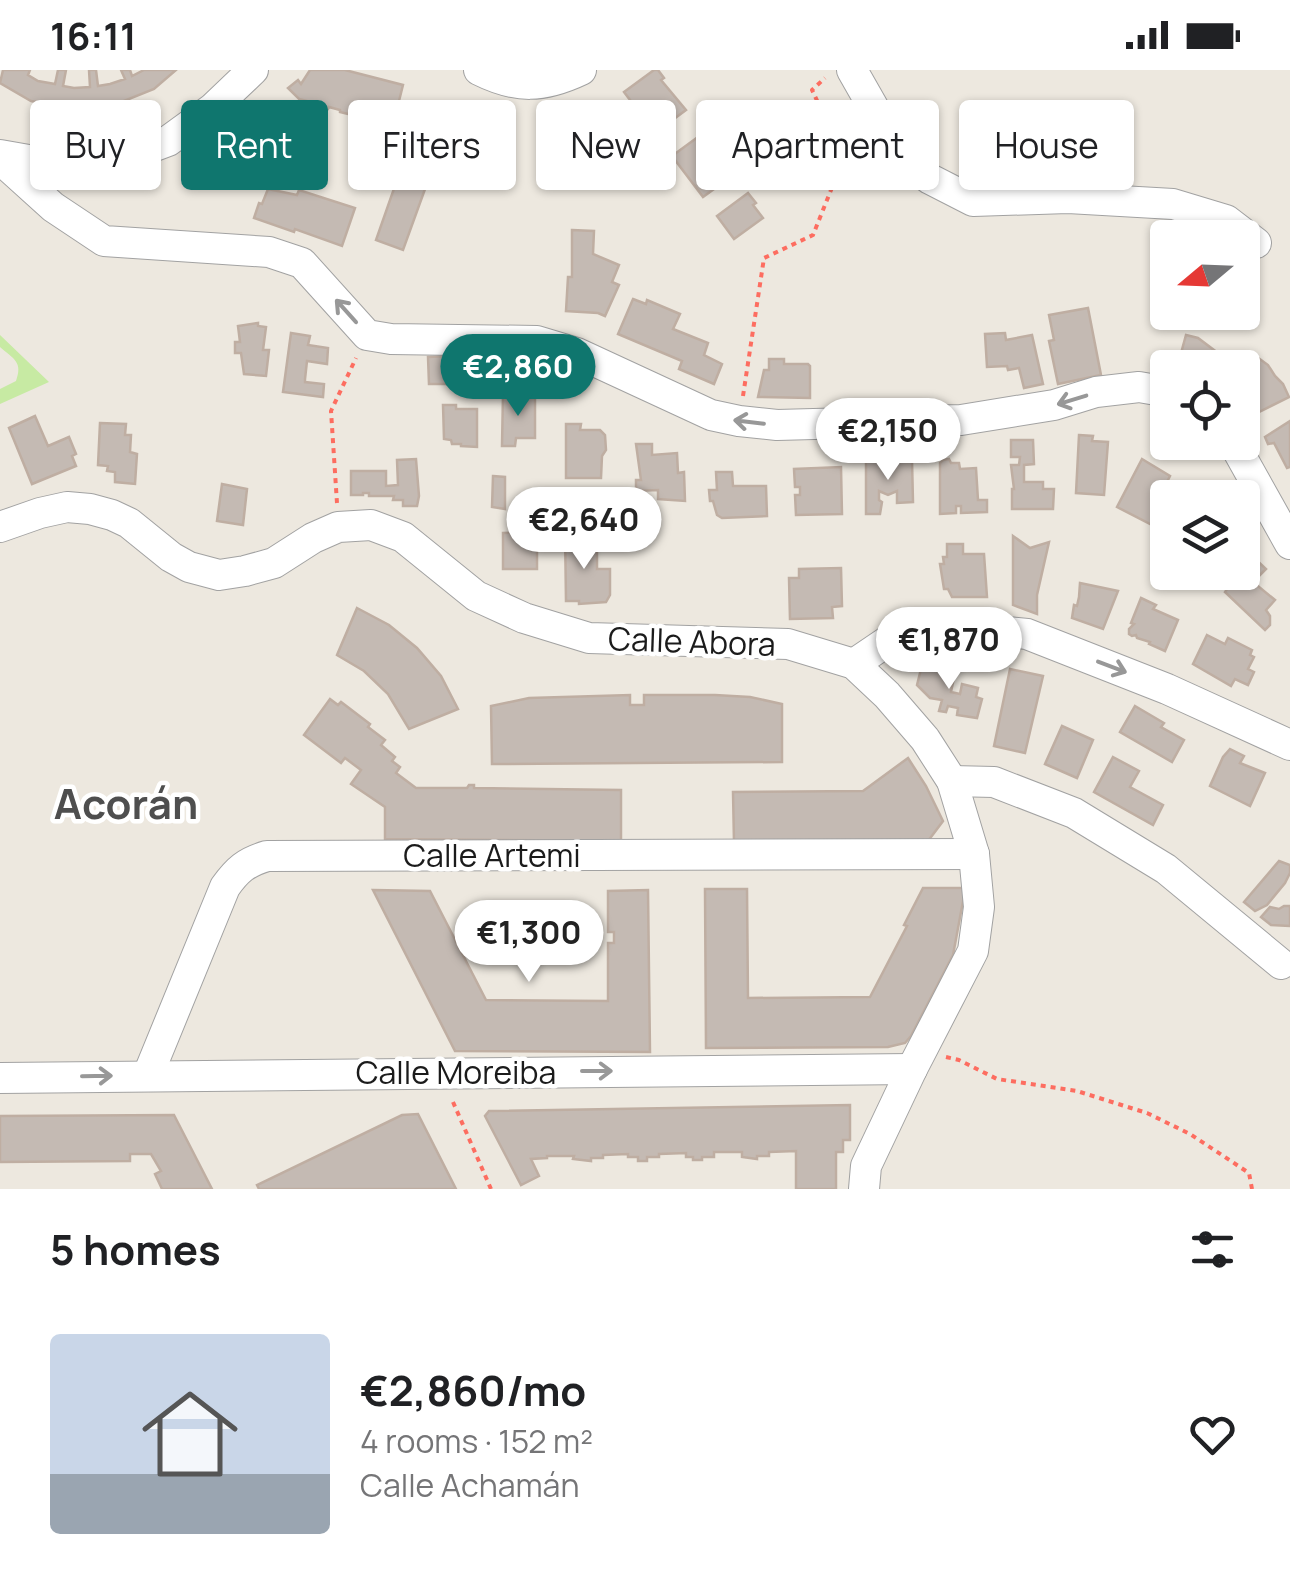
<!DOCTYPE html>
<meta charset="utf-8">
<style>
:root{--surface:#fff;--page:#f2f2f2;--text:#202124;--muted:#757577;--line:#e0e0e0;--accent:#0f766e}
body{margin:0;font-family:Manrope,sans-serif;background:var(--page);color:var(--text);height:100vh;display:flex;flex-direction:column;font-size:38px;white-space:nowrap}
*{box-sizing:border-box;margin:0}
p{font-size:32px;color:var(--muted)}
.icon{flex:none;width:55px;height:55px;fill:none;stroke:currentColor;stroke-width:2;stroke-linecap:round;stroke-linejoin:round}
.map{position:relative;height:1119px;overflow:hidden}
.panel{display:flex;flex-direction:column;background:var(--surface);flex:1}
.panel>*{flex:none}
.top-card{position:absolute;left:30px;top:30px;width:1230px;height:90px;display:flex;gap:20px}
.needle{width:65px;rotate:251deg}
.fabs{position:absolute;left:1150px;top:150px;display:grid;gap:20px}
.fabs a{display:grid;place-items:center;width:110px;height:110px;border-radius:10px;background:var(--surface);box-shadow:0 2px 8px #0004;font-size:50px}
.price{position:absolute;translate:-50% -85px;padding:0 22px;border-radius:35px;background:#fff;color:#222;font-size:32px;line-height:65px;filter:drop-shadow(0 2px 5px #0008)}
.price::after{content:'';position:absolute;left:50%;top:60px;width:30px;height:22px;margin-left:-15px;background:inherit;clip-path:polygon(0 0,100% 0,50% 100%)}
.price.active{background:var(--accent);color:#fff}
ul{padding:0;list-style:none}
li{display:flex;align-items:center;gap:30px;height:250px;padding:0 50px}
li+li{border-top:2px solid var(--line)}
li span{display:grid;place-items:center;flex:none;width:280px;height:200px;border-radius:10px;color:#555}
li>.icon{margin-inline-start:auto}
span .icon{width:120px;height:120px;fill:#fffc;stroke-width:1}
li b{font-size:42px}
h2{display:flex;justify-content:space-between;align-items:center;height:120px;padding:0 50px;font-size:42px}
.pill{padding:0 35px;border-radius:10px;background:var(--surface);box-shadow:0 2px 8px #0004;font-size:35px;line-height:90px}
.pill.active{background:var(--accent);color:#fff}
.status{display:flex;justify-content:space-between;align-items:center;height:70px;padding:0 50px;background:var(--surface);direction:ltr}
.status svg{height:28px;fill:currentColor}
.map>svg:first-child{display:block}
.grass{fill:#c7eaa3}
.building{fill:#c4bab3;stroke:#bfaea2;stroke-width:2.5}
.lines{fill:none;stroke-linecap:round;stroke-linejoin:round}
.minor-casing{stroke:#a2a2a2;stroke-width:32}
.path{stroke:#fd6d60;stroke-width:4;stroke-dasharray:5 5;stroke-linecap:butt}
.minor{stroke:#fff;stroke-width:30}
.oneway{stroke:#989898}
.labels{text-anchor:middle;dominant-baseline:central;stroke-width:9;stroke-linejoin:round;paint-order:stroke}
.street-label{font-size:32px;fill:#1b1b1b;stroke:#fff}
.district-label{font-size:42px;font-weight:bold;fill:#4e4e4e;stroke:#fff}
</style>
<div class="status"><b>16:11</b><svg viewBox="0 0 49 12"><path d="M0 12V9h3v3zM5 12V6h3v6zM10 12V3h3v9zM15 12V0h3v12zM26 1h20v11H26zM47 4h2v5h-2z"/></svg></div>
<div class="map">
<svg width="1290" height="1119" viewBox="0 0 1290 1119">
<rect width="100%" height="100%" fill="#ede8df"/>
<path class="grass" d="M0 265 49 312 0 334V319L16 311C23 292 14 289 0 277Z"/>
<g class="building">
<polygon points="3,0 30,0 28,5 38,11 55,14 58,0 66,0 63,16 74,18 90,17 89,0 96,0 98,16 110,14 125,9 121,0 130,0 132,6 144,0 176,0 154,19 114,35 73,39 31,31 0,13"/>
<polygon points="310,0 345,0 403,15 397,39 394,43 391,43 389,54 340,42 340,40 329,37 328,39 321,37 322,35 299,29 288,18 298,10 301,14"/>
<polygon points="658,0 664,8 661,10 686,40 655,63 624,22 654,0"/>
<polygon points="702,64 709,74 706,77 721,98 724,96 732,106 703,127 672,86"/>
<polygon points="404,90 422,96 419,105 429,108 403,180 376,170"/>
<polygon points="268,119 297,125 299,120 355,138 342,176 295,159 294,162 254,148 259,133 262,134"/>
<polygon points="748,123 756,133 753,135 763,148 734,169 717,146"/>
<polygon points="572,160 594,161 593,184 619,195 612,212 619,215 605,246 598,243 566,241 568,207 572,207"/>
<polygon points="633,229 646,234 647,230 680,244 673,259 708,273 704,285 722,294 714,314 679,299 682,291 618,264"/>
<polygon points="1088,238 1101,305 1058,314 1049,271 1054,270 1049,245"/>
<polygon points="258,253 258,256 266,257 263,280 269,280 266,306 244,304 241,283 235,283 235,272 240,272 238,256"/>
<polygon points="291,263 310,266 308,275 328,278 327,294 307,291 305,309 305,312 324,314 323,327 283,322"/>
<polygon points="1005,263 1006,270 1032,265 1043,314 1024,318 1019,298 1008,300 1007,296 987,297 985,264"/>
<polygon points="1186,265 1198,268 1226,289 1220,298 1214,298 1203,289 1200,293 1180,287"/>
<polygon points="449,286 450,314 429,314 428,287"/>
<polygon points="1257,287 1268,295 1275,306 1283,314 1289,327 1259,342 1254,330 1242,317 1242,306"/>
<polygon points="769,289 784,289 784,294 808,294 810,296 810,328 758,327 764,300 769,300"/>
<polygon points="503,324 516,324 516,327 535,328 535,368 516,368 515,376 502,376"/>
<polygon points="443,335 456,335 456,339 477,339 477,377 461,376 461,374 452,374 451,370 444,369"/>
<polygon points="35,346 48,376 69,367 76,384 72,386 76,396 32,414 9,358"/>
<polygon points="1290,351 1290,397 1287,398 1274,373 1268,374 1265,367"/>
<polygon points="100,353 126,354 125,365 131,365 130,382 137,384 135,414 115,412 115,402 107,401 108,396 98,395"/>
<polygon points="566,354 581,354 580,360 600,360 605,365 606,380 602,386 601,408 566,408"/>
<polygon points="1079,365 1093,366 1092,371 1108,372 1104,425 1076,423"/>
<polygon points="1011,370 1033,370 1034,394 1024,395 1024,412 1043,412 1043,419 1054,419 1053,439 1012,439 1012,419 1014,419 1011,395 1019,395 1020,387 1011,387"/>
<polygon points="636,374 652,374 652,385 677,383 678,403 684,402 685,431 658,429 658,420 636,421 636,410 641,410"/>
<polygon points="416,389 419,426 417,436 403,436 403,430 393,430 394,426 369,426 369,423 363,423 363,425 351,425 351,401 386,401 386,416 398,415 397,390"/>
<polygon points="949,389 951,393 959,393 960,399 976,398 978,430 987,430 987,442 961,443 961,436 956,436 956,443 940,444 940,393 943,390"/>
<polygon points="1142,389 1170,406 1158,430 1167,435 1156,457 1117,437"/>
<polygon points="912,390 913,432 897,433 897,421 888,425 879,421 879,430 882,432 880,444 866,444 866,391"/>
<polygon points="841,397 842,444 796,445 795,425 800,425 800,417 795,417 794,399"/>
<polygon points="716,402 732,402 733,416 766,416 767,446 722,448 717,445 713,431 710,431 709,420 717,420"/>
<polygon points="493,406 505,407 505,439 492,437"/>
<polygon points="222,414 247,419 243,455 217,451"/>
<polygon points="574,456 579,462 580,476 597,476 597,499 610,499 610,525 606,532 579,534 579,531 566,531 565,461 567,458"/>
<polygon points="537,462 537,499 503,499 503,463"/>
<polygon points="1013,466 1030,478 1049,472 1037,525 1037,544 1013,535"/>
<polygon points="947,474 963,474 963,484 984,484 987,527 952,527 948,519 944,519 940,494 944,494 943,487 947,487"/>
<polygon points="1249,483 1266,499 1253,512 1275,530 1266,540 1270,546 1270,555 1265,560 1225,522 1232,512 1233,507 1238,507 1242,502 1242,490"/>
<polygon points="841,498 842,536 832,537 833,548 790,549 789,508 799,508 799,499"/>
<polygon points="1080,513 1118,521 1103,559 1072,548 1074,535 1077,536 1079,527"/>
<polygon points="1141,528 1156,535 1153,539 1178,550 1165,581 1149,574 1150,572 1137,568 1136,565 1132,566 1129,564 1129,559 1134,554 1131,553"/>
<polygon points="357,538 389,555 417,578 441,606 458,639 409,659 388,624 364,601 337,585"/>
<polygon points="1207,565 1225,574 1228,568 1252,580 1250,585 1254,587 1248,599 1254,602 1248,615 1235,609 1231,616 1193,594"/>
<polygon points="922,595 955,603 951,622 960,624 962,614 978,618 976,627 982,629 977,648 957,645 958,638 948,636 946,642 939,641 942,630 930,628 917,615"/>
<polygon points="1010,599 1043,606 1025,683 994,676"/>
<polygon points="630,625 630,635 644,635 644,625 715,625 750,627 782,634 782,692 492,694 491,636 529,628"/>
<polygon points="330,629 338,635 341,632 370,654 368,657 385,670 381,675 395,687 392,691 400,697 396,703 416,718 467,718 469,715 474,715 474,718 621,720 621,771 385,769 385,737 351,714 361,700 345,688 341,693 304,665"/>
<polygon points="1135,636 1164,653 1161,657 1184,670 1172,692 1120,662"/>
<polygon points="1062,656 1093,670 1077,708 1045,694"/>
<polygon points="1230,679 1244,686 1240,693 1265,703 1250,736 1210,716 1223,687"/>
<polygon points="1113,687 1139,701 1130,717 1163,735 1153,755 1094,722"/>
<polygon points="908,688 926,716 943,751 928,771 734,773 733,722 863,721"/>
<polygon points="1279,791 1290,795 1290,803 1285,813 1267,835 1255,841 1244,832"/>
<polygon points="923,818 964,818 964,826 953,885 911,966 905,973 888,977 706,978 705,819 747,819 748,928 870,927 907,856 904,855"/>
<polygon points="373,820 430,821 486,930 608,931 608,873 614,873 614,862 608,862 608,821 648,820 650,982 455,981"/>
<polygon points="1284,836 1290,836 1290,856 1271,855 1261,847 1270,837 1279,839"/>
<polygon points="850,1035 850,1070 843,1070 843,1082 836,1082 836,1119 796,1119 796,1081 769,1082 769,1086 757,1086 757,1089 742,1087 742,1082 714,1082 714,1087 702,1087 702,1090 693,1090 693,1087 686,1087 686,1083 659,1084 659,1087 647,1087 647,1091 638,1091 638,1087 628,1087 628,1084 603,1085 603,1088 591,1088 591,1091 573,1089 574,1086 547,1086 547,1088 531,1089 539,1106 521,1115 485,1046 489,1041"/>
<polygon points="418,1044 456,1119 259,1119 257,1115 402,1045"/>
<polygon points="174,1045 212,1119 162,1119 155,1104 161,1101 151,1084 130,1084 130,1091 0,1092 0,1046"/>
</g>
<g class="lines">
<g class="minor-casing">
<g id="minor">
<path d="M479 0C517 19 543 18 581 0"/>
<polyline points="852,0 885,58 911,95 930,109 973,131 1068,128 1173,134 1226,150 1256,173"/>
<polyline points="0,85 57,95 99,97 168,71 212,39 253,0"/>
<polyline points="0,89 53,137 104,171 269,182 302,193 367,265 391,269 537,271 577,283 711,345 739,351 777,355 961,350 1054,335 1096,322 1139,317 1168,322"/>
<polyline points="1233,372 1290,474"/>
<polyline points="0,457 40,443 67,437 90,439 112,445 129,453 171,487 189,497 219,505 245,501 274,493 313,468 338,457 371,455 403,467 476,526 524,548 589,568 788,574 854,594 887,625 925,669 952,711 974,784 979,837 973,881 912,999 866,1096 864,1119"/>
<polyline points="854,594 885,573 918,560 973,558 1027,564 1167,619 1290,675"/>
<polyline points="952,711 994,712 1074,743 1166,799 1281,894"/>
<path d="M148 1005 225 817C237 800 246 792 267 786L974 784"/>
<polyline points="0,1008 912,999"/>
</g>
</g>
<g class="path">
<polyline points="743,326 764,188 813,165 839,100 854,86 820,37 812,20 825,8"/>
<polyline points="337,433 331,341 356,288"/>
<polyline points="946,987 959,990 997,1009 1077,1021 1147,1043 1190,1064 1249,1103 1252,1119"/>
<polyline points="453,1032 491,1119"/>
</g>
<use href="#minor" class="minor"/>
</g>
<defs><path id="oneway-shaft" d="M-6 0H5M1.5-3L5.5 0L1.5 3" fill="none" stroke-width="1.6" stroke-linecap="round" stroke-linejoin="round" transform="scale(2.5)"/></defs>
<g class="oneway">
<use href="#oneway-shaft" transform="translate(346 241) rotate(-132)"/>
<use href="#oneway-shaft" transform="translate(1072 330) rotate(163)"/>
<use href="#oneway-shaft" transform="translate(749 352) rotate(-173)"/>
<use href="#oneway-shaft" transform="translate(1112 597) rotate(21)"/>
<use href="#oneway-shaft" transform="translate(597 1001)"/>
<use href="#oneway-shaft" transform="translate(97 1006) rotate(-1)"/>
</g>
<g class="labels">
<g class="street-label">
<text transform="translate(692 571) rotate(2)">Calle Abora</text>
<text x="492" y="785">Calle Artemi</text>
<text x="456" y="1002">Calle Moreiba</text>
</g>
<g class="district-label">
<text x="126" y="733">Acorán</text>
</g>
</g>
</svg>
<div class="fabs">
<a><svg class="needle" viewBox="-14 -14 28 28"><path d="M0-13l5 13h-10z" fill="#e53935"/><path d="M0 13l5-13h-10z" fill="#757577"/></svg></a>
<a><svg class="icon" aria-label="locate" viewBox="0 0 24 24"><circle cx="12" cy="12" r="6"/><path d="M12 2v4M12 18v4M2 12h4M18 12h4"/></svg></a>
<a><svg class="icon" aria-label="layers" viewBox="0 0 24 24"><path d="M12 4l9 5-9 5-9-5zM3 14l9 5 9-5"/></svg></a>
</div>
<b class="price active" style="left:518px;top:349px">€2,860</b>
<b class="price" style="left:888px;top:413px">€2,150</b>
<b class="price" style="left:584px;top:502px">€2,640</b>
<b class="price" style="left:949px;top:622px">€1,870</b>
<b class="price" style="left:529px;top:915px">€1,300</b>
<div class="top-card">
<a class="pill">Buy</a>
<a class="pill active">Rent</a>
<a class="pill">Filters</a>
<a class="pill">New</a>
<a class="pill">Apartment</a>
<a class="pill">House</a>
</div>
</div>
<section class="panel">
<h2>5 homes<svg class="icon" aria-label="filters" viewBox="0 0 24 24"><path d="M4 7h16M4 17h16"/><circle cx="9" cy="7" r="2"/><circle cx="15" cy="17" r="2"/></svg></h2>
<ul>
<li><span style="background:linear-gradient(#c9d6e8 70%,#9aa5b1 0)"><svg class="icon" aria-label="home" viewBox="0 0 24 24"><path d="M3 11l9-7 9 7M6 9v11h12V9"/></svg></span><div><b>€2,860/mo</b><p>4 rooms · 152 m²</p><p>Calle Achamán</p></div><svg class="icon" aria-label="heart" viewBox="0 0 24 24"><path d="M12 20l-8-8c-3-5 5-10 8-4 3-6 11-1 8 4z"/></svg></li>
</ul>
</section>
